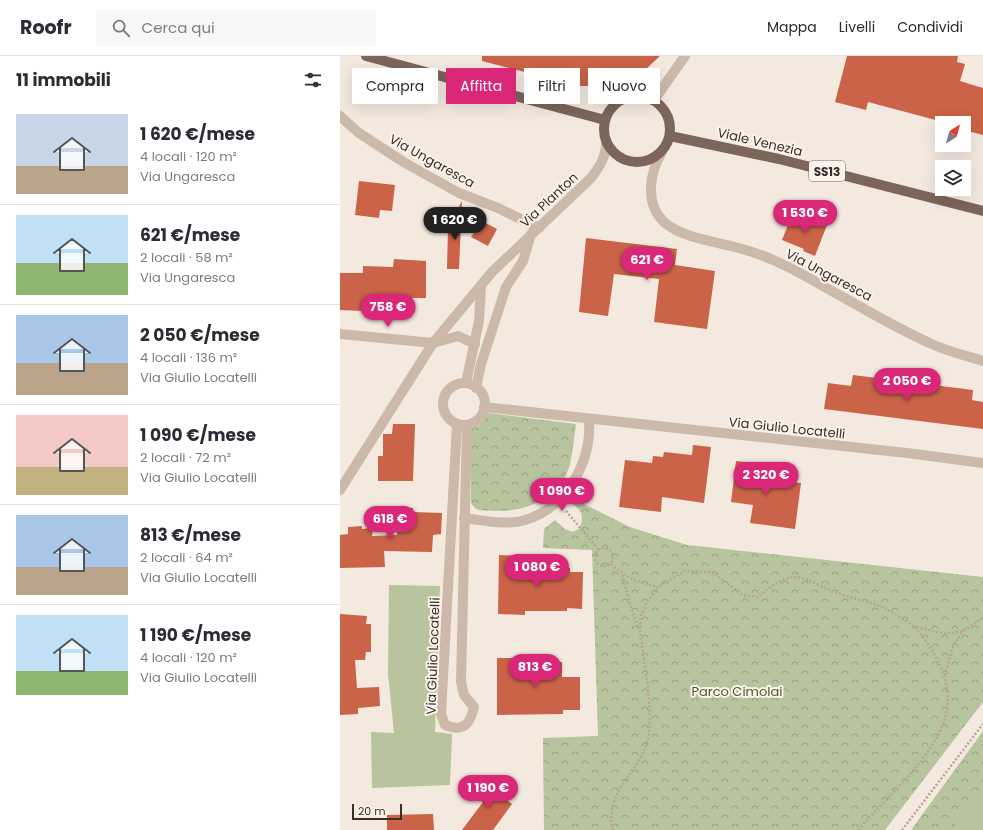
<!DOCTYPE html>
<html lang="it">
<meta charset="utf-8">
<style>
:root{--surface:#fff;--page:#f7f7f7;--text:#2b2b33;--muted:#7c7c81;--line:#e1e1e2;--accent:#db2777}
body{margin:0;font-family:Poppins,sans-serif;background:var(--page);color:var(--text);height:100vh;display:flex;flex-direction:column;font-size:15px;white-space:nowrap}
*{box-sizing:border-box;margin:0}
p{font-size:13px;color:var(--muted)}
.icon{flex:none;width:22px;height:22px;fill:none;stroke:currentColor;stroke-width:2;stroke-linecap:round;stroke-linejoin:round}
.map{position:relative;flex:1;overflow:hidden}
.sheet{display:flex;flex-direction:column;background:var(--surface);width:340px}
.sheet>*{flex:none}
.guide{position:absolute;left:12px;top:12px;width:380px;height:36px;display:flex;gap:8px}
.needle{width:26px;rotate:36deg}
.buttons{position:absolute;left:595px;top:60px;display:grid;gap:8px}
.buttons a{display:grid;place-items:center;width:36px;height:36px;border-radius:0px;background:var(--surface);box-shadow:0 4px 16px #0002;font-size:20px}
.scale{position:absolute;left:12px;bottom:10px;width:50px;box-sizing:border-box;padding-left:4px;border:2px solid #3a2e2a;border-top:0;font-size:11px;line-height:14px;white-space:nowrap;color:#3a2e2a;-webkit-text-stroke:3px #fbf3ec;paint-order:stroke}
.price{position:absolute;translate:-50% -34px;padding:0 9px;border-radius:14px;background:var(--accent);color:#fff;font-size:13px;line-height:26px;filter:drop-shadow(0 1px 2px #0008)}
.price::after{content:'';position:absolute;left:50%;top:24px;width:12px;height:9px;margin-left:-6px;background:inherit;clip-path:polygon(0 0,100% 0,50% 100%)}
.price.active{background:#222;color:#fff}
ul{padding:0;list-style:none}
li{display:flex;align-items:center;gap:12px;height:100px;padding:0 16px}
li+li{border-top:1px solid var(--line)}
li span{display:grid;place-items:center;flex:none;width:112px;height:80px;border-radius:0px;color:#555}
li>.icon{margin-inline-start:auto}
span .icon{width:48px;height:48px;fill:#fffc;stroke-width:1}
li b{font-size:17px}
h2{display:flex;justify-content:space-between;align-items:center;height:48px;padding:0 16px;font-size:17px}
.pill{padding:0 14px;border-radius:0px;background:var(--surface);box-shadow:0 4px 16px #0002;font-size:14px;line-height:36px}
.pill.active{background:var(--accent);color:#fff}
header{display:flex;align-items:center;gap:24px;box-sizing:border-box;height:56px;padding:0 20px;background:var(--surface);border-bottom:1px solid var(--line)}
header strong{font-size:19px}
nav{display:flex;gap:22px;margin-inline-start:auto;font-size:14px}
.search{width:280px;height:36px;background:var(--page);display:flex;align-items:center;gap:10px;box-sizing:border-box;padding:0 14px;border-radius:0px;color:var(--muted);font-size:15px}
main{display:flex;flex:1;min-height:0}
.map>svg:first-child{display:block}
.park{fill:url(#park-crowns)}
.garden{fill:#b8c49e}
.building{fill:#ca6347}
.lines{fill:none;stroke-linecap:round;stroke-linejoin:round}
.path{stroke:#b9a394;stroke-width:2.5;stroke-dasharray:2 2;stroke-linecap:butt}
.minor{stroke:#cdb9aa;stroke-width:10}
.primary{stroke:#7c655a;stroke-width:10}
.labels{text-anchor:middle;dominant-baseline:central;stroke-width:4;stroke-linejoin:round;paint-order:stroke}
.shield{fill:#fbf3ec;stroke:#746964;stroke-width:1}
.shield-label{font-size:12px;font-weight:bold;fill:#3a2e2a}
.street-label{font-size:13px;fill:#3a2e2a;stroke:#fbf3ec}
.park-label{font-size:13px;fill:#4a592c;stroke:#fbf3ec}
</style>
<header>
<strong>Roofr</strong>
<div class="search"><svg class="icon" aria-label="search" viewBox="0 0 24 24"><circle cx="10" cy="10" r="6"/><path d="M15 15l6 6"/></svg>Cerca qui</div>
<nav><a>Mappa</a><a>Livelli</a><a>Condividi</a></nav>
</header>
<main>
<section class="sheet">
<h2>11 immobili<svg class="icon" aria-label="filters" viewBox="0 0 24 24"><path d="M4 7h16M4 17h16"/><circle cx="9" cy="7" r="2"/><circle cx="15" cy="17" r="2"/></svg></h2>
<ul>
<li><span style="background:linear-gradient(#c9d6e8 65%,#b9a48a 0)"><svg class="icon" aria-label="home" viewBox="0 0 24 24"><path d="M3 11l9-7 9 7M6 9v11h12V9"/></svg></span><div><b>1 620 €/mese</b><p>4 locali · 120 m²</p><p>Via Ungaresca</p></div></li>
<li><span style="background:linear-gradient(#bfe0f5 60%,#8fb573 0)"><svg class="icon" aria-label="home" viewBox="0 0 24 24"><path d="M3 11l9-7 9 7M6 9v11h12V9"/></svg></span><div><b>621 €/mese</b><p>2 locali · 58 m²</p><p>Via Ungaresca</p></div></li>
<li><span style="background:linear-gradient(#a9c7e8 60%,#b9a48a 0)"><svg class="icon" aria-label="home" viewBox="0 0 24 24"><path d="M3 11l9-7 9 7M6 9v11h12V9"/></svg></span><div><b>2 050 €/mese</b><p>4 locali · 136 m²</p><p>Via Giulio Locatelli</p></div></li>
<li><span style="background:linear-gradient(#f6c9c9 65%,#c2b280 0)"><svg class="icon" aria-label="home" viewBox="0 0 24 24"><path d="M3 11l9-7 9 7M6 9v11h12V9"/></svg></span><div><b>1 090 €/mese</b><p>2 locali · 72 m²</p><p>Via Giulio Locatelli</p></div></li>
<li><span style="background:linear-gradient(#a9c7e8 65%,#b9a48a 0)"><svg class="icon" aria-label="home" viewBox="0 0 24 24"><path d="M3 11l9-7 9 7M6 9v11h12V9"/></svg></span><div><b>813 €/mese</b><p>2 locali · 64 m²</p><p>Via Giulio Locatelli</p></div></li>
<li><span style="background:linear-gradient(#bfe0f5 70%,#8fb573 0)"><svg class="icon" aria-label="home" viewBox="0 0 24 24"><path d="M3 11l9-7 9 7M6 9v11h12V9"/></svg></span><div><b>1 190 €/mese</b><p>4 locali · 120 m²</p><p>Via Giulio Locatelli</p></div></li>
</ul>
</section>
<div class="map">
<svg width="643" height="774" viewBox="0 0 643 774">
<defs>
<pattern id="park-crowns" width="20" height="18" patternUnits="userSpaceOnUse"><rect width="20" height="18" fill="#b8c49e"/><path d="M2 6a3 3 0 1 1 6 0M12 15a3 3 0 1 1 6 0" fill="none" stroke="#97a081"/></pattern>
</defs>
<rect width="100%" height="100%" fill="#f4e9df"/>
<g class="park">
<path d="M149 357 236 368C234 381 233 395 230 408 221 442 187 456 155 455 145 454 135 457 131 446V372L139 370Z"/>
<path d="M230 441 290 471 347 489 643 521V646L545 774H204L203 682 258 680 252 494 203 492 204 473 215 464 225 473 233 476 240 472C245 456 240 454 228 444Z"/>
<polygon points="643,675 643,774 571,774"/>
</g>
<g class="garden">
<polygon points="49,529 100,530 95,676 112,678 110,729 32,732 31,676 54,677 48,618"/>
<polygon points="643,731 643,774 611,774"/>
</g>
<g class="building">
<polygon points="142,0 320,0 295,23 269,30 238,30 142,5"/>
<polygon points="507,0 618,0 617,6 625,8 620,25 643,32 643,79 624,74 624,67 607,67 528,46 526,54 495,46"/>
<polygon points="19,125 55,129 52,155 40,154 39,162 15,159"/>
<polygon points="122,145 119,213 107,213 108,172"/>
<polygon points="452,159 465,164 466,160 487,169 475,200 463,195 464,193 442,184"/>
<polygon points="142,165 157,173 148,190 131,181"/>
<polygon points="246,182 337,193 335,209 375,215 367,273 314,266 319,223 274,218 268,260 239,256"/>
<polygon points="54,203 86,205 86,242 55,242 54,248 23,248 23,255 0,254 0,217 23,217 23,210 53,211"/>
<polygon points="513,319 633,334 632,344 643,346 643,373 484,353 488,327 511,330"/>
<polygon points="53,368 75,368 73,425 38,425 38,400 43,400 43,378 52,378"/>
<polygon points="353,389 371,391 364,447 322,441 321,456 279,451 285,404 312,407 313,400 323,401 324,396 352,399"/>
<polygon points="396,405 424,408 423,415 433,416 432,424 461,427 455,473 410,467 413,449 391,446"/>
<polygon points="59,452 73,452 73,456 102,457 101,478 93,479 92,496 44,495 45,511 0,512 0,479 8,478 8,471 22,470 22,473 33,472 32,480 57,479"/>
<polygon points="159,499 187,500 186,511 230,512 230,516 243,516 242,553 227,552 227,555 185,555 185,559 158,558"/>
<polygon points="0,558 27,560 26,568 31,568 31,596 26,596 25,604 15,604 17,632 39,631 40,650 18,652 18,658 0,659"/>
<polygon points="157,602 184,602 184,606 222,606 222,621 240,621 240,654 223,654 223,658 157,659"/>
<polygon points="141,725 172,748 153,774 122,774 143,746 132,738"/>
<polygon points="93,758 94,774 47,774 47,759"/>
</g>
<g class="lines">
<g class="path">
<polyline points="226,455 258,493"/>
<circle cx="264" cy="501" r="9"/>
<path d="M271 508C286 522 297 526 318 531"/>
<polyline points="282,519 292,555 299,573"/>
<path d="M573 570C589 574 608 581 624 574 631 571 637 565 643 561"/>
<polyline points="605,619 614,588 624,574"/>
<path d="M273 774C263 735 300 717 308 683 314 654 303 604 300 574L301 560 307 546 318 531 345 515 372 516 403 539 417 541C429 532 442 521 457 521 465 521 490 535 500 538 515 544 531 545 546 553 554 558 567 564 574 571 596 594 615 629 605 662 594 701 545 743 518 774"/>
<polyline points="562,774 643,668"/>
</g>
<g class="minor">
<polyline points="314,44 345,0"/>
<polyline points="0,60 19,77 65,107 119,137 158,152 199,172"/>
<path d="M322 96C310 116 304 147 324 166 344 184 383 186 409 195 442 205 470 223 501 240 529 256 564 276 594 289 610 296 627 300 643 305"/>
<polyline points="0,278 93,287 118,280 135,288"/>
<polyline points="126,327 139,265 141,231"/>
<circle cx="124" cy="348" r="21"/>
<polyline points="136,332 141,308 166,231 183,205 191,178"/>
<polyline points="144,351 567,397 643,407"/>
<path d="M117 368 101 658 105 669C123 676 130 669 134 651L124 639 121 626 127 369"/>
<path d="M0 434 93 287 152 216 251 122C260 110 267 100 266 84"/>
<path d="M124 462C143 464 166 470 185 464 227 452 252 405 249 363"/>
</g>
<g class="primary">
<polyline points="26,0 265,64"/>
<circle cx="297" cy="73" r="33"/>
<polyline points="330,80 439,103 643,155"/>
</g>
</g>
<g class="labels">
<rect class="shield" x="469" y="105" width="36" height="20" rx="3"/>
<g class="shield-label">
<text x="487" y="115">SS13</text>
</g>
<g class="street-label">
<text transform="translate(420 86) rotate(13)">Viale Venezia</text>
<text transform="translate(92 105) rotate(29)">Via Ungaresca</text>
<text transform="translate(209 144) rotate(-43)">Via Planton</text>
<text transform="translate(489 219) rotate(28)">Via Ungaresca</text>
<text transform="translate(447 372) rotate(6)">Via Giulio Locatelli</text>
<text transform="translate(93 600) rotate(-88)">Via Giulio Locatelli</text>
</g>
<g class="park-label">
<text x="397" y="635">Parco Cimolai</text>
</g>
</g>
</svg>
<div class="buttons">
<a><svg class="needle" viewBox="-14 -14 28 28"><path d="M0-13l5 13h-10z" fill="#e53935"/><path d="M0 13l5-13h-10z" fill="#7c7c81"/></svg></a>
<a><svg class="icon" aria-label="layers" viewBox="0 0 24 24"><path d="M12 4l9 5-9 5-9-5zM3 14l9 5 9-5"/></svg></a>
</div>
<div class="scale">20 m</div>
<b class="price" style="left:465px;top:178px">1 530 €</b>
<b class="price active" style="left:115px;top:185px">1 620 €</b>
<b class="price" style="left:307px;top:225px">621 €</b>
<b class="price" style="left:48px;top:272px">758 €</b>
<b class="price" style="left:567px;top:346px">2 050 €</b>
<b class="price" style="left:426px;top:440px">2 320 €</b>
<b class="price" style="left:222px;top:456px">1 090 €</b>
<b class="price" style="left:50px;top:484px">618 €</b>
<b class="price" style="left:197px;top:532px">1 080 €</b>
<b class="price" style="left:195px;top:632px">813 €</b>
<b class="price" style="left:148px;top:753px">1 190 €</b>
<div class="guide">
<a class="pill">Compra</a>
<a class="pill active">Affitta</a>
<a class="pill">Filtri</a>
<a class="pill">Nuovo</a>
</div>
</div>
</main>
